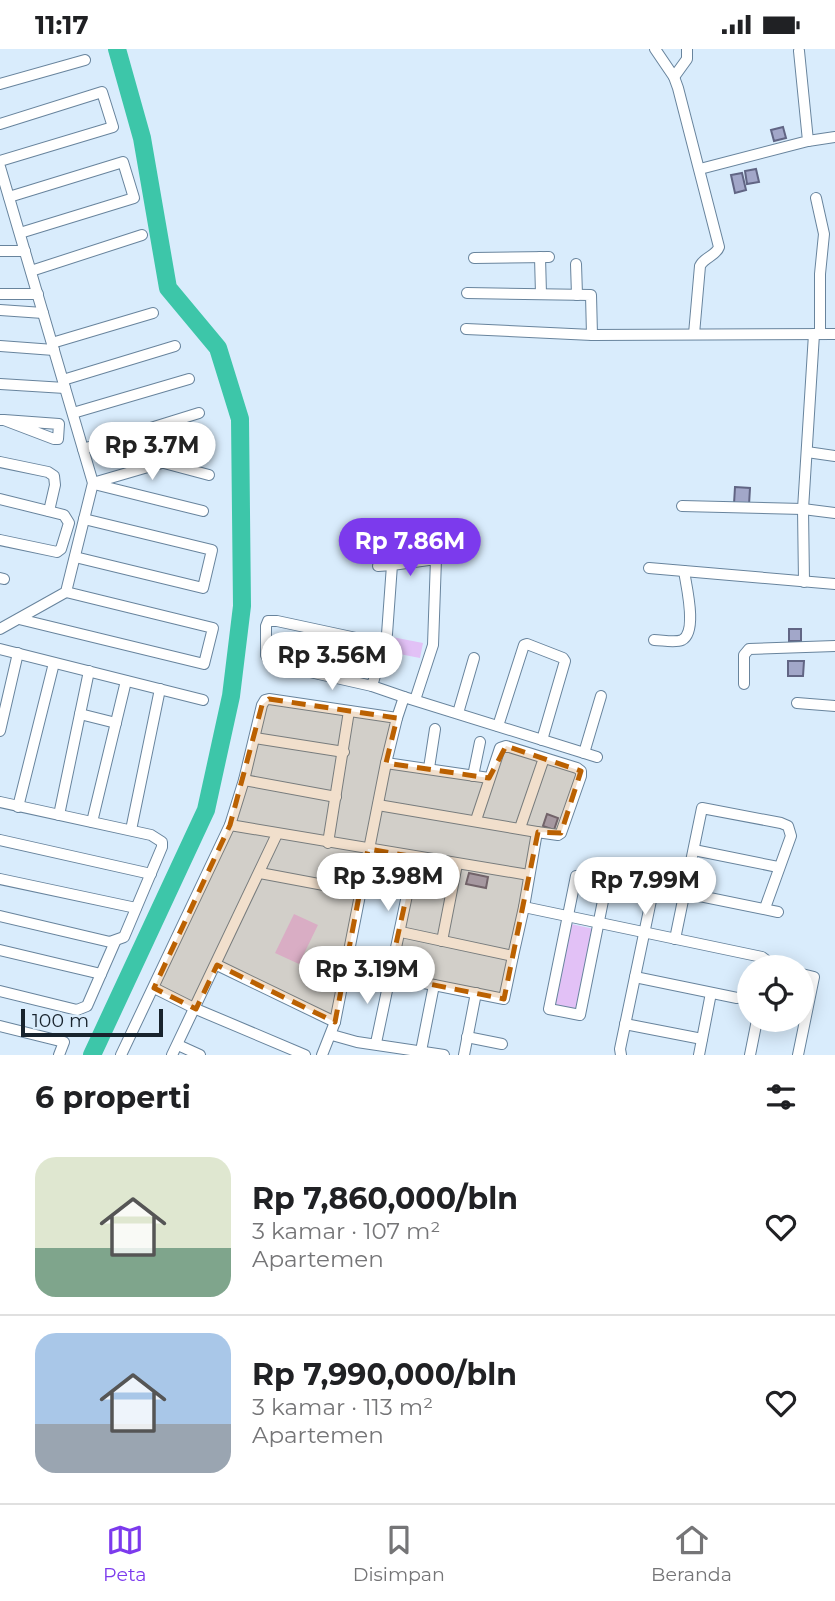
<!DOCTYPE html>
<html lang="id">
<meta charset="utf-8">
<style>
:root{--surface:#fff;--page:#f6f6f6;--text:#202124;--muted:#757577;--line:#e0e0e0;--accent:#7c3aed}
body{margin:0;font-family:Montserrat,sans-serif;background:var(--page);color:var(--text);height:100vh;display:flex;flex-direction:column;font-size:26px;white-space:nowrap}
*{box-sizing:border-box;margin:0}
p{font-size:23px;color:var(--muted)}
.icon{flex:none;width:38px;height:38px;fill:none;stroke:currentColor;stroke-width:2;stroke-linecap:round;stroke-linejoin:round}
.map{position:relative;height:1006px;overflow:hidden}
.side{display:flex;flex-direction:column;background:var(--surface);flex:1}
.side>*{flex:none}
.buttons{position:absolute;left:737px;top:906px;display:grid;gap:14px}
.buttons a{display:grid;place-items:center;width:77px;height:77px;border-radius:50%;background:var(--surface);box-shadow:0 4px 18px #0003;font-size:35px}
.scale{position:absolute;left:21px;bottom:18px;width:142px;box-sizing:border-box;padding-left:7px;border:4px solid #18232d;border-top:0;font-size:19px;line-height:24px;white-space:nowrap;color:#18232d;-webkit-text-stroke:5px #d9ecfc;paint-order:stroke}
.price{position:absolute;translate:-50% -60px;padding:0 16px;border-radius:24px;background:#fff;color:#222;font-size:23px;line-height:46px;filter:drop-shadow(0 2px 4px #0008)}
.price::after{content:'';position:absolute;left:50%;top:42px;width:21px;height:16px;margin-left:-10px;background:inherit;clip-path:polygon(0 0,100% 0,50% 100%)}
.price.current{background:var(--accent);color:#fff}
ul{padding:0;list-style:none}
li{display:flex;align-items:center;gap:21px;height:175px;padding:0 35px}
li+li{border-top:2px solid var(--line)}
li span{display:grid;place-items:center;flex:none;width:196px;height:140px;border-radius:21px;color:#555}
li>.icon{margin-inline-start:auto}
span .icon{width:84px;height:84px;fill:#fffc;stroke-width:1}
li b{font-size:30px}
h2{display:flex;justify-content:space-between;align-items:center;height:84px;padding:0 35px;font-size:30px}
.status{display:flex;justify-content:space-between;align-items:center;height:49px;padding:0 35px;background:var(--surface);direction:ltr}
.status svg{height:19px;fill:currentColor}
.dock{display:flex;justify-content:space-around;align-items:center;height:98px;border-top:2px solid var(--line);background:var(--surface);font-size:19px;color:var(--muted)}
.dock a{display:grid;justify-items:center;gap:4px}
.dock .current{color:var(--accent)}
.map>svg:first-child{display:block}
.green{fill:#e2c1f6}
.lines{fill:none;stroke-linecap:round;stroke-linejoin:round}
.river{stroke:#3dc6a9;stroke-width:18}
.building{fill:#a2a7c9;stroke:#616584;stroke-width:2}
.minor-casing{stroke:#68849d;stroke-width:12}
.minor{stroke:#fff;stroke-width:10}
.marked{fill:#bb6101;fill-opacity:0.2;stroke:#bb6101;stroke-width:5;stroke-dasharray:14 9;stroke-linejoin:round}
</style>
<div class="status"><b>11:17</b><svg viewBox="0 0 49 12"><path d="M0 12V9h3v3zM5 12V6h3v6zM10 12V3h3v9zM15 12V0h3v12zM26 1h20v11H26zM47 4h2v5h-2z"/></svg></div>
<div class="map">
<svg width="835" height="1006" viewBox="0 0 835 1006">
<rect width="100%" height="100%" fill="#d9ecfc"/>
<g class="green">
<polygon points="392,588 423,594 420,609 389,603"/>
<polygon points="294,865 318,876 299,915 275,904"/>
<polygon points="571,875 594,880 577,962 553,957"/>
</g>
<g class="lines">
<polyline class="river" points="92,1006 206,761 231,647 242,557 240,370 218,299 168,239 142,89 117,0"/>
</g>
<g class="building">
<polygon points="783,78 786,89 774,92 771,81"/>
<polygon points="756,120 759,133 747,135 745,122"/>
<polygon points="742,124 746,141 735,144 731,126"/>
<polygon points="735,438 750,439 749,456 734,455"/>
<rect x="789" y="580" width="12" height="12"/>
<polygon points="788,612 804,612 803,627 788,627"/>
<polygon points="547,765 558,769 554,781 543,777"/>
<polygon points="469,824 488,828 486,839 466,835"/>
</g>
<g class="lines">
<g class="minor-casing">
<g id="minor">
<path d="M655 0 674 28 678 39 719 198C716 207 704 208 700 217L694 285"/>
<polyline points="674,28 687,10 687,0"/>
<polyline points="0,35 85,11"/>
<polyline points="0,75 102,43 113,78 0,112"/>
<polyline points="808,92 835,88"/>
<polyline points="0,118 93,434 66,543 0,580"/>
<polyline points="700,120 808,92 799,2"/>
<polyline points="9,148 123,113 134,149 20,184"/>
<polyline points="816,149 824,185 820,225 820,285"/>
<polyline points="0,202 25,202"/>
<polyline points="540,208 541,245"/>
<polyline points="474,209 549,208"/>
<polyline points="576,215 577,246"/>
<polyline points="31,222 142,186"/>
<polyline points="0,245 38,245"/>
<polyline points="0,261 43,264"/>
<polyline points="466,280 592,286 591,246 467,244"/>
<polyline points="592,286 835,285"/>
<polyline points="52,294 153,264"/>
<polyline points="0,297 54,301"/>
<polyline points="63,331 175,297"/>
<polyline points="0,335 65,339"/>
<polyline points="73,364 189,330"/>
<polyline points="0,371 4,371 59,375 58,390 54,390 4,371"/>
<polyline points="83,400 199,364"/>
<polyline points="807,403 835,407"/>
<polyline points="0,413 48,423 54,427 55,436 49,462"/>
<polyline points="164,414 209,426"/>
<polyline points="93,434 206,401"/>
<polyline points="94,435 203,462"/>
<polyline points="0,450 64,466 69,474 61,500 57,503 0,491"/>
<polyline points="682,457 803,460 835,464"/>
<polyline points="75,508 203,539 212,501 84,470"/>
<polyline points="378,517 392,516"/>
<polyline points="649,519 835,535"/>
<polyline points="0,529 4,530"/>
<polyline points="804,533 803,460 814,285"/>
<polyline points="19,570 204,615 213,579 66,543"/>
<path d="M654 591C662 591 675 594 682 591 698 583 686 536 684 522"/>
<polyline points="0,600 203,651"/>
<polyline points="744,635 744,606 749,600 835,597"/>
<polyline points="372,637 270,614 266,606 266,577 268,572 277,572 384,595"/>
<polyline points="404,648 372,637 387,585 392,516 436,510 433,596 415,651"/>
<polyline points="797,654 835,657"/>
<polyline points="458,664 474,609"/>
<polyline points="80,665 116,674"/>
<polyline points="397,669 404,648 597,708"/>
<polyline points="498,677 524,596 527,595 563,609 565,612 542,691"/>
<polyline points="0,682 18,604"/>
<polyline points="255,689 344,703"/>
<polyline points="584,704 601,647"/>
<polyline points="386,714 489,729"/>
<polyline points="429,719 435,680"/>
<polyline points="473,727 480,693"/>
<polyline points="244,731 336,748"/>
<polyline points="0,753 151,786 162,793 162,798 124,888 110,893 0,867"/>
<polyline points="378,756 537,783"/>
<polyline points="18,758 54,614"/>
<polyline points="59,766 89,622"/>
<polyline points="476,771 500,699 506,697 577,719 581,722 581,727 561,784 558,786 537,783 524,858 762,908 766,911 768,919"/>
<polyline points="92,773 126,632"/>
<polyline points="230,776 529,826"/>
<polyline points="520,779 544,709"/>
<polyline points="131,781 160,640"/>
<polyline points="0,791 151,825"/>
<polyline points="328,794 349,662"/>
<polyline points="694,801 778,818"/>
<polyline points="260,824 361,843"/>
<polyline points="576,827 549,960 580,966 607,832"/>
<polyline points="0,830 136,859"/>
<polyline points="685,844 778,863"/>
<polyline points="401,883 513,907 524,858"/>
<polyline points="675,890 702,759 781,774 788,777 791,787 765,859"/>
<polyline points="442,892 457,815"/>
<polyline points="0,901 101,925"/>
<polyline points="217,916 335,973"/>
<polyline points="389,927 434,936"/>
<polyline points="635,928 737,949"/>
<polyline points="154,939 196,960 305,1006"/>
<polyline points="0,942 77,961 87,957 115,893"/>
<polyline points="625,975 702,990"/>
<polyline points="0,977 64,993 59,1006"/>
<polyline points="332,986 357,993 444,1006"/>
<polyline points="467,988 502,995"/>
<polyline points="376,994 415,808"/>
<polyline points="178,996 200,1006"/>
<polyline points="421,1002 434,936 504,950 513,907"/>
<polyline points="121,1006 230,776 244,731 262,656 265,651 269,650 397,669 386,714 335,973 322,1006"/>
<polyline points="172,1006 277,785"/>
<polyline points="464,1006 476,944"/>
<polyline points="621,1006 620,1000 654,837"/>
<polyline points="699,1006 711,944"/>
<polyline points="750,1006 757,971"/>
<polyline points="798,1006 814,928 802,925"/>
</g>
</g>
<use href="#minor" class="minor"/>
</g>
<path class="marked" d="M269 650 397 669 386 714 489 729 506 697 581 722 561 784 538 783 504 950 389 927 415 808 368 800 335 973 217 916 196 960 154 939 230 776 262 656Z"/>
</svg>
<div class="buttons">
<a><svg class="icon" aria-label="locate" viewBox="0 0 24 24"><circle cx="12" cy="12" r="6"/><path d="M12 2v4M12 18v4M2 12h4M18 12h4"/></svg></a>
</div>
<div class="scale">100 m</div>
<b class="price" style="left:152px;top:433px">Rp 3.7M</b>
<b class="price current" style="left:410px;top:529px">Rp 7.86M</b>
<b class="price" style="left:332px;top:643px">Rp 3.56M</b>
<b class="price" style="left:388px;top:864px">Rp 3.98M</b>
<b class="price" style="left:645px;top:868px">Rp 7.99M</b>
<b class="price" style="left:367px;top:957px">Rp 3.19M</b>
</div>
<section class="side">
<h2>6 properti<svg class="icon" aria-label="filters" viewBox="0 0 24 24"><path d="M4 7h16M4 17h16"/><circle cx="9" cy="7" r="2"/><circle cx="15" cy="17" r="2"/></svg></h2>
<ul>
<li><span style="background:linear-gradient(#dfe7d0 65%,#7fa58c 0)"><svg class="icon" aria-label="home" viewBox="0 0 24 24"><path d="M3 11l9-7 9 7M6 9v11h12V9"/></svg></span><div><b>Rp 7,860,000/bln</b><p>3 kamar · 107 m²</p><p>Apartemen</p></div><svg class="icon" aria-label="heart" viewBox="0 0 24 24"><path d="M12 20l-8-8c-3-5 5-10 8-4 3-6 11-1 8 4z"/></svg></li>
<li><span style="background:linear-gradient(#a9c7e8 65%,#9aa5b1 0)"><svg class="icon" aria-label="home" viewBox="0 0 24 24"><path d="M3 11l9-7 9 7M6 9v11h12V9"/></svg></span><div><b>Rp 7,990,000/bln</b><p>3 kamar · 113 m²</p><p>Apartemen</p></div><svg class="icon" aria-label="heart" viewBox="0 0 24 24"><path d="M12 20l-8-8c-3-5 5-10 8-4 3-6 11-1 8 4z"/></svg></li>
</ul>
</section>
<nav class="dock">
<a class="current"><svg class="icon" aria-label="map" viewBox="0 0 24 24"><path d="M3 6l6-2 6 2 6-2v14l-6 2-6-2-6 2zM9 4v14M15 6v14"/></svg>Peta</a>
<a><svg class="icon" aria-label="saved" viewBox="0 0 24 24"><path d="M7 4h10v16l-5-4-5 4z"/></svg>Disimpan</a>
<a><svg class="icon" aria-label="home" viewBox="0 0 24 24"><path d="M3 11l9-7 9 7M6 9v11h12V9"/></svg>Beranda</a>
</nav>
